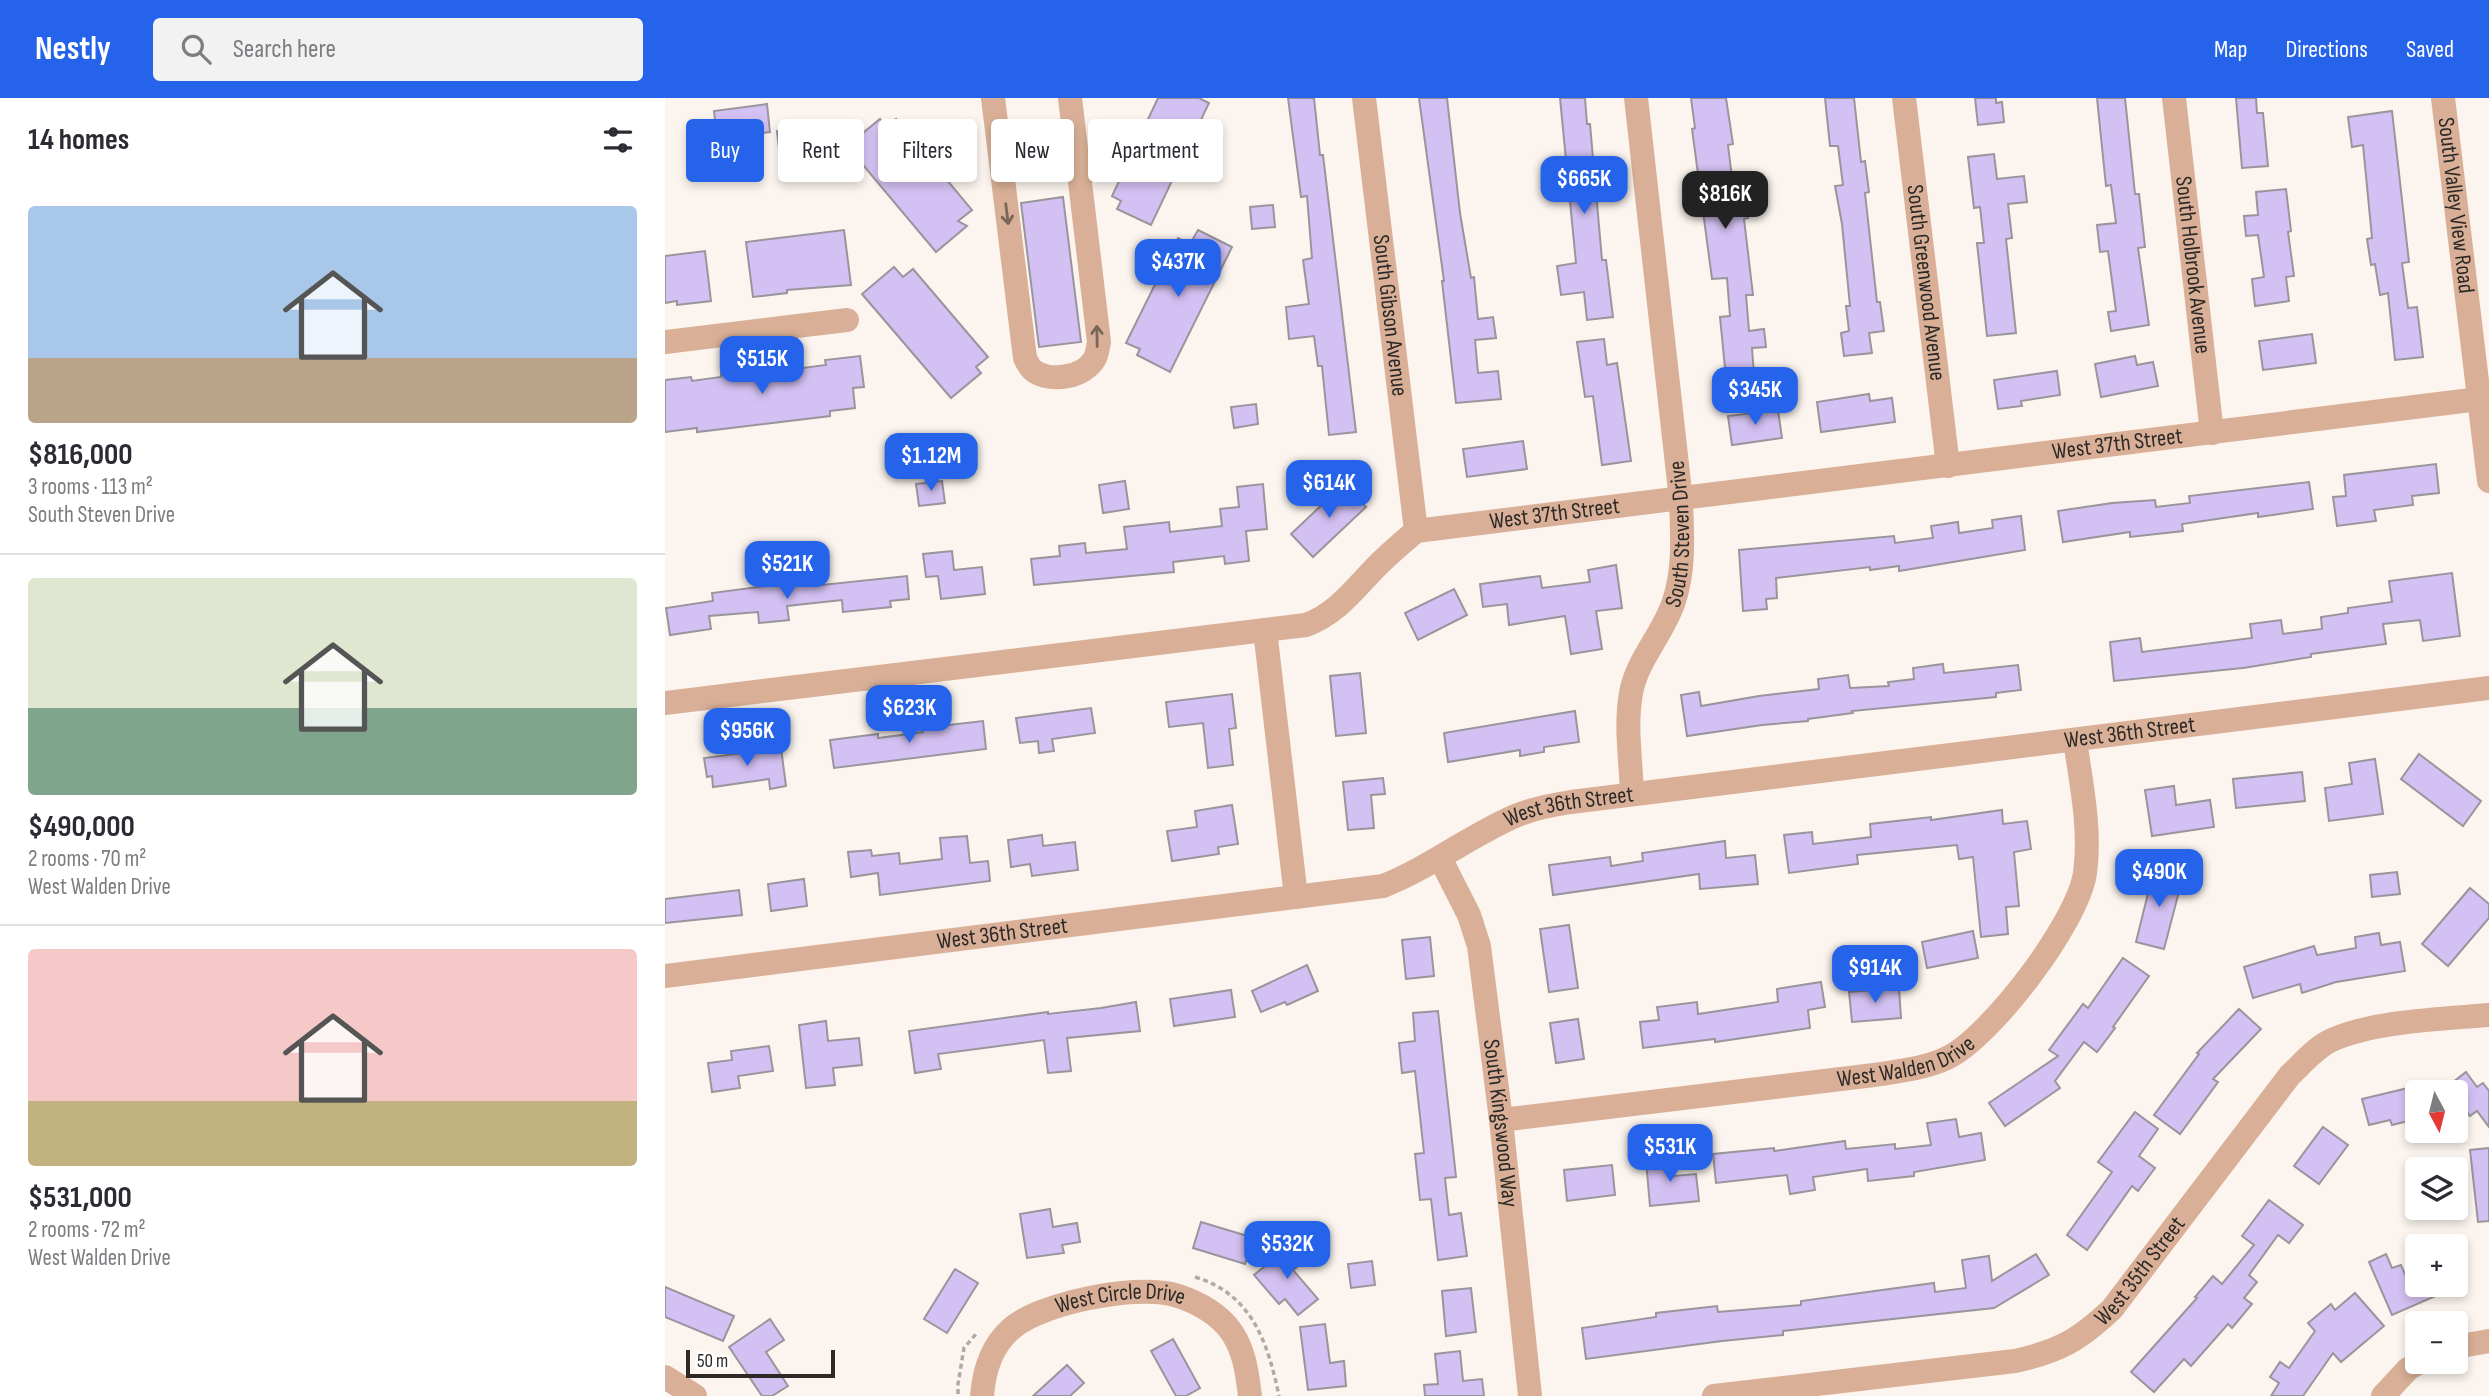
<!DOCTYPE html>
<meta charset="utf-8">
<style>
:root{--surface:#fff;--page:#f2f2f3;--text:#2b2b33;--muted:#7c7c81;--line:#e1e1e2;--accent:#2563eb}
body{margin:0;font-family:"Sofia Sans Condensed",sans-serif;background:var(--page);color:var(--text);height:100vh;display:flex;flex-direction:column;font-size:26px;white-space:nowrap}
*{box-sizing:border-box;margin:0}
p{font-size:23px;color:var(--muted)}
.icon{flex:none;width:38px;height:38px;fill:none;stroke:currentColor;stroke-width:2;stroke-linecap:round;stroke-linejoin:round}
.map{position:relative;flex:1;overflow:hidden}
.side{display:flex;flex-direction:column;background:var(--surface);width:665px}
.side>*{flex:none}
.hud{position:absolute;left:21px;top:21px;width:665px;height:63px;display:flex;gap:14px}
.needle{width:46px;rotate:173deg}
.controls{position:absolute;left:1740px;top:982px;display:grid;gap:14px}
.controls a{display:grid;place-items:center;width:63px;height:63px;border-radius:7px;background:var(--surface);box-shadow:0 4px 10px #0003;font-size:35px}
.scale{position:absolute;left:21px;bottom:18px;width:149px;box-sizing:border-box;padding-left:7px;border:4px solid #2c2927;border-top:0;font-size:19px;line-height:24px;white-space:nowrap;color:#2c2927;-webkit-text-stroke:5px #fff;paint-order:stroke}
.price{position:absolute;translate:-50% -60px;padding:0 16px;border-radius:14px;background:var(--accent);color:#fff;font-size:23px;line-height:46px;filter:drop-shadow(0 2px 4px #0008)}
.price::after{content:'';position:absolute;left:50%;top:42px;width:21px;height:16px;margin-left:-10px;background:inherit;clip-path:polygon(0 0,100% 0,50% 100%)}
.price.current{background:#222;color:#fff}
ul{padding:0;list-style:none}
li{display:grid;align-content:center;gap:14px;height:371px;padding:0 28px}
li+li{border-top:2px solid var(--line)}
li span{display:grid;place-items:center;height:217px;border-radius:7px;color:#555}
li>.icon{margin-inline-start:auto}
span .icon{width:126px;height:126px;fill:#fffc;stroke-width:1}
li b{font-size:30px}
h2{display:flex;justify-content:space-between;align-items:center;height:84px;padding:0 28px;font-size:30px}
.pill{padding:0 24px;border-radius:7px;background:var(--surface);box-shadow:0 4px 10px #0003;font-size:24px;line-height:63px}
.pill.current{background:var(--accent);color:#fff}
header{display:flex;align-items:center;gap:42px;box-sizing:border-box;height:98px;padding:0 35px;background:var(--accent);color:#fff}
header strong{font-size:33px}
nav{display:flex;gap:38px;margin-inline-start:auto;font-size:24px}
.search{width:490px;height:63px;background:var(--page);display:flex;align-items:center;gap:18px;box-sizing:border-box;padding:0 24px;border-radius:7px;color:var(--muted);font-size:26px}
main{display:flex;flex:1;min-height:0}
.map>svg:first-child{display:block}
.building{fill:#d4c1f3;stroke:#98959c;stroke-width:2}
.lines{fill:none;stroke-linecap:round;stroke-linejoin:round}
.path{stroke:#afaaa5;stroke-width:3.5;stroke-dasharray:5 3.5;stroke-linecap:butt}
.minor{stroke:#d9b097;stroke-width:24}
.oneway{stroke:#7a6659}
.labels{text-anchor:middle;dominant-baseline:central;stroke-width:7;stroke-linejoin:round;paint-order:stroke}
.street-label{font-size:23px;fill:#2c2927;stroke:#fff}
</style>
<header>
<strong>Nestly</strong>
<div class="search"><svg class="icon" aria-label="search" viewBox="0 0 24 24"><circle cx="10" cy="10" r="6"/><path d="M15 15l6 6"/></svg>Search here</div>
<nav><a>Map</a><a>Directions</a><a>Saved</a></nav>
</header>
<main>
<section class="side">
<h2>14 homes<svg class="icon" aria-label="filters" viewBox="0 0 24 24"><path d="M4 7h16M4 17h16"/><circle cx="9" cy="7" r="2"/><circle cx="15" cy="17" r="2"/></svg></h2>
<ul>
<li><span style="background:linear-gradient(#a9c7e8 70%,#b9a48a 0)"><svg class="icon" aria-label="home" viewBox="0 0 24 24"><path d="M3 11l9-7 9 7M6 9v11h12V9"/></svg></span><div><b>$816,000</b><p>3 rooms · 113 m²</p><p>South Steven Drive</p></div></li>
<li><span style="background:linear-gradient(#dfe7d0 60%,#7fa58c 0)"><svg class="icon" aria-label="home" viewBox="0 0 24 24"><path d="M3 11l9-7 9 7M6 9v11h12V9"/></svg></span><div><b>$490,000</b><p>2 rooms · 70 m²</p><p>West Walden Drive</p></div></li>
<li><span style="background:linear-gradient(#f6c9c9 70%,#c2b280 0)"><svg class="icon" aria-label="home" viewBox="0 0 24 24"><path d="M3 11l9-7 9 7M6 9v11h12V9"/></svg></span><div><b>$531,000</b><p>2 rooms · 72 m²</p><p>West Walden Drive</p></div></li>
</ul>
</section>
<div class="map">
<svg width="1824" height="1298" viewBox="0 0 1824 1298">
<rect width="100%" height="100%" fill="#fcf5ef"/>
<g class="building">
<polygon points="493,0 534,0 544,5 486,127 452,111 456,103 447,98"/>
<polygon points="623,0 649,0 655,57 658,57 691,334 664,337 657,268 653,268 649,238 624,241 621,209 644,206 638,162 647,160 642,98 636,99"/>
<polygon points="754,0 782,0 795,115 806,180 809,179 813,221 828,219 831,240 810,242 813,275 833,273 836,301 791,305 777,183 779,183"/>
<polygon points="895,0 920,0 922,26 925,26 937,162 941,162 948,219 922,222 919,194 896,197 892,168 911,165"/>
<polygon points="1026,0 1061,0 1068,46 1063,47 1069,96 1080,95 1083,120 1079,121 1088,197 1081,197 1084,233 1099,231 1101,249 1087,250 1089,277 1061,280 1055,219 1065,218 1062,180 1047,181 1027,31 1030,30"/>
<polygon points="1160,0 1189,0 1196,64 1200,63 1204,94 1200,95 1212,204 1215,204 1219,233 1204,235 1207,255 1179,258 1176,235 1184,233 1181,208 1185,208 1177,126 1170,88 1178,87 1173,48 1165,48"/>
<polygon points="1310,0 1331,0 1331,5 1337,4 1339,24 1313,27"/>
<polygon points="1432,0 1460,0 1470,96 1474,96 1480,149 1473,150 1484,227 1446,233 1443,214 1451,213 1443,153 1435,154 1432,127 1451,125 1446,87 1441,88"/>
<polygon points="1571,0 1591,0 1592,15 1598,15 1603,68 1577,70"/>
<polygon points="102,6 105,34 52,40 49,13"/>
<polygon points="1727,13 1744,164 1737,165 1743,210 1752,209 1758,259 1730,262 1723,195 1715,197 1710,166 1706,167 1702,141 1707,140 1698,47 1687,49 1683,19"/>
<polygon points="215,21 221,29 231,21 307,112 293,123 302,128 271,154 182,48"/>
<polygon points="167,25 170,51 115,59 112,33"/>
<polygon points="1329,56 1332,81 1359,78 1362,104 1343,106 1347,140 1341,141 1351,235 1322,238 1312,145 1319,145 1315,109 1309,110 1303,59"/>
<polygon points="1621,91 1626,133 1623,134 1629,178 1621,179 1624,203 1590,208 1587,181 1599,179 1593,137 1581,138 1579,118 1593,117 1591,94"/>
<polygon points="398,99 416,244 374,249 356,105"/>
<polygon points="608,107 610,129 587,131 585,109"/>
<polygon points="179,132 186,187 122,192 122,195 88,199 81,144"/>
<polygon points="533,132 567,149 505,274 472,257 475,251 461,245 513,140 525,146"/>
<polygon points="40,153 46,203 12,207 12,203 0,205 0,158"/>
<polygon points="229,169 238,179 248,171 323,259 311,269 316,275 286,300 197,196"/>
<polygon points="1647,236 1651,265 1598,272 1594,243"/>
<polygon points="939,241 942,267 952,265 966,363 937,367 928,298 920,299 912,244"/>
<polygon points="195,258 199,289 188,290 190,310 165,313 165,318 32,334 32,330 0,334 0,282 26,279 27,283 56,279 56,275 129,267 130,271 161,267 160,262"/>
<polygon points="1470,258 1472,267 1488,264 1493,288 1436,299 1430,266"/>
<polygon points="1392,273 1395,297 1356,303 1357,308 1333,311 1329,282"/>
<polygon points="1204,296 1205,303 1227,300 1230,324 1156,334 1152,304"/>
<polygon points="591,306 593,326 569,330 566,309"/>
<polygon points="1113,312 1117,340 1067,347 1063,318"/>
<polygon points="858,343 862,371 802,379 798,351"/>
<polygon points="1771,366 1774,395 1747,398 1748,407 1709,412 1711,423 1672,428 1668,399 1681,398 1679,377"/>
<polygon points="277,383 280,405 254,408 251,386"/>
<polygon points="460,383 464,411 438,415 434,387"/>
<polygon points="1644,384 1648,411 1593,419 1593,415 1517,426 1518,433 1465,439 1465,434 1398,444 1393,413 1447,405 1490,402 1491,409 1525,405 1524,398"/>
<polygon points="598,386 602,431 581,433 584,463 560,466 559,458 508,464 509,474 369,487 366,461 395,458 394,448 420,445 421,455 462,451 459,429 504,424 505,434 557,428 555,411 574,409 572,389"/>
<polygon points="679,386 701,409 648,459 626,436"/>
<polygon points="1356,418 1360,452 1234,473 1234,468 1205,472 1205,469 1111,480 1112,500 1101,501 1102,511 1078,513 1074,452 1229,438 1230,445 1268,440 1266,428 1293,424 1294,435 1328,430 1327,422"/>
<polygon points="287,453 289,472 317,469 320,496 276,501 273,478 261,479 258,456"/>
<polygon points="951,467 957,510 931,513 937,551 906,556 900,518 844,527 842,506 818,509 815,486 875,478 877,490 925,484 923,472"/>
<polygon points="1787,475 1795,538 1758,543 1755,522 1718,526 1721,546 1646,556 1646,559 1578,570 1449,583 1445,544 1475,540 1477,554 1587,540 1585,526 1616,522 1618,536 1657,531 1656,519 1683,515 1683,510 1727,504 1724,483"/>
<polygon points="242,478 244,501 225,503 226,509 178,514 177,502 122,508 124,522 94,525 93,514 44,518 46,531 5,537 1,510 48,503 47,495 156,481 157,487"/>
<polygon points="789,491 802,517 753,542 740,515"/>
<polygon points="1278,566 1279,575 1353,567 1356,592 1331,595 1331,599 1187,613 1188,615 1143,621 1143,623 1097,627 1022,638 1016,597 1034,594 1036,608 1094,598 1154,591 1153,581 1183,577 1185,590 1224,588 1223,584 1249,581 1248,570"/>
<polygon points="695,575 701,635 671,638 665,578"/>
<polygon points="567,596 571,630 564,631 568,667 543,670 538,625 504,629 501,604"/>
<polygon points="426,610 430,635 387,641 389,653 374,655 373,643 355,645 351,620"/>
<polygon points="910,613 914,644 879,649 879,654 855,658 855,652 783,664 779,635"/>
<polygon points="318,623 321,651 169,670 165,642 213,636 213,640 258,634 258,630"/>
<polygon points="116,650 121,688 105,691 104,681 48,689 47,678 42,679 39,660"/>
<polygon points="1754,656 1816,703 1798,728 1736,681"/>
<polygon points="1710,661 1718,716 1664,723 1660,690 1687,686 1684,665"/>
<polygon points="1637,674 1640,703 1571,710 1568,681"/>
<polygon points="718,680 720,696 706,697 709,730 683,732 678,684"/>
<polygon points="1509,688 1511,707 1545,702 1549,729 1487,738 1480,692"/>
<polygon points="567,707 573,746 553,749 554,756 507,763 502,733 532,729 530,713"/>
<polygon points="1337,712 1338,726 1362,723 1366,751 1349,754 1354,808 1341,809 1343,836 1316,839 1308,759 1294,761 1292,747 1192,757 1193,766 1124,775 1119,737 1147,734 1148,746 1206,739 1205,726 1266,719 1266,722"/>
<polygon points="377,737 378,748 410,744 413,772 367,778 365,766 346,769 343,742"/>
<polygon points="302,738 305,765 323,763 325,783 215,797 213,775 186,779 183,754 206,752 207,758 234,755 235,766 277,761 275,740"/>
<polygon points="1060,743 1061,760 1090,757 1093,786 1035,791 1034,776 888,797 884,767 945,759 946,768 978,763 977,755"/>
<polygon points="1489,771 1518,778 1499,851 1471,844"/>
<polygon points="1732,774 1735,796 1707,799 1705,777"/>
<polygon points="139,781 142,808 106,813 103,786"/>
<polygon points="1805,790 1824,806 1824,820 1783,868 1757,846"/>
<polygon points="74,792 77,817 0,825 0,801"/>
<polygon points="904,827 913,890 884,894 875,831"/>
<polygon points="1308,833 1313,860 1262,870 1257,844"/>
<polygon points="1714,835 1716,847 1735,844 1740,873 1671,884 1637,895 1635,886 1588,900 1579,869 1649,848 1652,857 1691,850 1690,839"/>
<polygon points="765,839 769,878 741,881 737,842"/>
<polygon points="1458,860 1484,878 1448,929 1450,930 1432,954 1419,944 1390,983 1395,990 1340,1028 1324,1005 1393,958 1384,952 1418,906 1423,910"/>
<polygon points="642,867 653,893 622,907 620,904 596,914 587,893"/>
<polygon points="1156,884 1160,909 1143,912 1145,930 1050,944 1050,941 978,950 975,924 994,922 992,909 1032,904 1033,916 1113,904 1112,891"/>
<polygon points="1234,890 1236,920 1187,924 1184,894"/>
<polygon points="566,892 570,919 509,928 505,901"/>
<polygon points="471,904 475,933 402,940 406,973 383,975 379,942 273,956 276,971 250,975 244,933 383,914 383,916 436,910"/>
<polygon points="1574,911 1596,931 1548,981 1553,984 1515,1036 1489,1017 1534,956 1532,955"/>
<polygon points="773,913 791,1079 780,1080 784,1117 796,1115 802,1158 773,1162 766,1101 755,1102 750,1056 759,1055 750,973 737,975 734,945 750,943 748,915"/>
<polygon points="913,921 919,961 891,965 885,925"/>
<polygon points="161,923 163,943 194,940 197,967 168,970 170,987 141,990 134,927"/>
<polygon points="104,948 108,973 73,978 75,990 47,994 43,965 67,962 66,953"/>
<polygon points="1801,974 1812,989 1818,985 1824,993 1824,1029 1812,1013 1805,1018 1790,998 1790,994 1787,994 1783,988"/>
<polygon points="1743,990 1751,1021 1727,1027 1725,1022 1704,1027 1697,1001"/>
<polygon points="1470,1014 1493,1031 1474,1058 1490,1070 1473,1093 1467,1088 1422,1152 1402,1137 1447,1074 1433,1064"/>
<polygon points="1291,1021 1294,1039 1316,1035 1320,1062 1249,1074 1249,1078 1203,1083 1202,1071 1148,1079 1150,1092 1125,1096 1122,1077 1051,1085 1048,1056 1109,1050 1109,1053 1180,1043 1181,1051 1230,1046 1230,1051 1266,1047 1262,1025"/>
<polygon points="1658,1029 1683,1047 1654,1086 1629,1068"/>
<polygon points="1824,1050 1824,1123 1813,1124 1805,1052"/>
<polygon points="1007,1060 1009,1078 1031,1076 1034,1103 985,1108 981,1063"/>
<polygon points="947,1067 950,1097 902,1103 899,1072"/>
<polygon points="1604,1102 1638,1127 1624,1145 1613,1137 1584,1177 1592,1184 1579,1200 1587,1206 1567,1230 1563,1226 1526,1268 1519,1261 1489,1294 1466,1274 1532,1200 1530,1199 1548,1178 1557,1186 1589,1147 1577,1138"/>
<polygon points="385,1111 388,1129 412,1125 415,1144 397,1147 399,1155 362,1160 355,1116"/>
<polygon points="536,1124 589,1140 580,1166 528,1150"/>
<polygon points="626,1147 639,1163 628,1172 653,1201 633,1217 620,1201 614,1206 589,1177"/>
<polygon points="1371,1156 1384,1177 1329,1210 1118,1233 1118,1237 1057,1243 921,1261 917,1230 991,1219 991,1215 1052,1208 1053,1214 1136,1207 1136,1203 1269,1185 1270,1194 1301,1190 1297,1162 1324,1158 1327,1183"/>
<polygon points="1721,1156 1727,1170 1736,1167 1742,1181 1752,1177 1752,1186 1798,1186 1727,1217 1704,1164"/>
<polygon points="707,1163 710,1187 686,1190 683,1166"/>
<polygon points="290,1171 313,1185 282,1235 259,1221"/>
<polygon points="0,1189 69,1218 58,1243 0,1219"/>
<polygon points="806,1190 811,1234 781,1238 777,1193"/>
<polygon points="1690,1195 1719,1228 1676,1264 1668,1255 1638,1298 1606,1298 1614,1285 1605,1279 1615,1264 1624,1270 1650,1233 1643,1225 1666,1206 1670,1212"/>
<polygon points="105,1221 119,1242 101,1254 123,1288 107,1298 97,1298 64,1249"/>
<polygon points="660,1226 665,1265 679,1263 681,1288 643,1292 635,1229"/>
<polygon points="508,1241 535,1290 521,1298 511,1298 486,1253"/>
<polygon points="795,1253 798,1283 817,1281 819,1298 760,1298 759,1287 773,1286 770,1256"/>
<polygon points="402,1267 419,1285 405,1298 368,1298"/>
</g>
<g class="lines">
<g class="path">
<path d="M530 1179C587 1196 603 1245 614 1298"/>
<polyline points="293,1296 293,1286 299,1250 311,1236"/>
</g>
<g class="minor">
<path d="M328 0 360 260C362 264 365 271 369 273 386 285 420 279 430 260 432 256 433 249 434 244L405 0"/>
<path id="s1" d="M699 0 751 433"/>
<path id="s2" d="M1239 0 1283 368"/>
<path id="s3" d="M1509 0 1547 335"/>
<path id="s4" d="M1778 0 1824 383"/>
<polyline points="0,244 182,222"/>
<polyline points="600,532 631,799"/>
<path id="s5" d="M0 605 641 527C673 515 690 490 713 467 725 455 738 444 751 433L1814 301"/>
<path id="s6" d="M967 696C966 663 960 628 966 595 972 561 999 535 1009 503 1020 470 1017 436 1016 402L971 0"/>
<path id="s7" d="M775 760 804 817 814 848 836 1022 865 1298"/>
<path id="s8" d="M0 878 718 788C764 770 803 739 848 719 866 711 886 707 906 704L1824 590"/>
<path id="s9" d="M836 1022 1209 977C1233 973 1259 971 1282 960 1326 939 1413 824 1420 775 1426 731 1416 685 1410 642"/>
<polyline points="1790,1249 1824,1243"/>
<polyline points="0,1279 30,1298"/>
<path id="s10" d="M317 1298C319 1272 326 1249 346 1231 375 1205 468 1187 506 1196 526 1201 548 1212 562 1228 579 1248 582 1273 585 1298"/>
<path id="s11" d="M1049 1298 1350 1263C1395 1253 1414 1242 1447 1211L1625 977C1638 965 1651 949 1667 942 1709 923 1778 921 1824 917"/>
<polyline points="1718,1298 1743,1271 1755,1264"/>
</g>
</g>
<defs><path id="oneway-shaft" d="M-6 0H5M1.5-3L5.5 0L1.5 3" fill="none" stroke-width="1.6" stroke-linecap="round" stroke-linejoin="round" transform="scale(1.75)"/></defs>
<g class="oneway">
<use href="#oneway-shaft" transform="translate(342 116) rotate(83)"/>
<use href="#oneway-shaft" transform="translate(432 238) rotate(-91)"/>
</g>
<g class="labels">
<g class="street-label">
<text stroke="none"><textPath href="#s4" startOffset="108">South Valley View Road</textPath></text>
<text stroke="none"><textPath href="#s3" startOffset="168">South Holbrook Avenue</textPath></text>
<text stroke="none"><textPath href="#s2" startOffset="186">South Greenwood Avenue</textPath></text>
<text stroke="none"><textPath href="#s1" startOffset="219">South Gibson Avenue</textPath></text>
<text stroke="none"><textPath href="#s5" startOffset="1498">West 37th Street</textPath></text>
<text stroke="none"><textPath href="#s5" startOffset="931">West 37th Street</textPath></text>
<text stroke="none"><textPath href="#s6" startOffset="271">South Steven Drive</textPath></text>
<text stroke="none"><textPath href="#s8" startOffset="1494">West 36th Street</textPath></text>
<text stroke="none"><textPath href="#s8" startOffset="928">West 36th Street</textPath></text>
<text stroke="none"><textPath href="#s8" startOffset="340">West 36th Street</textPath></text>
<text stroke="none"><textPath href="#s9" startOffset="410">West Walden Drive</textPath></text>
<text stroke="none"><textPath href="#s7" startOffset="275">South Kingswood Way</textPath></text>
<text stroke="none"><textPath href="#s11" startOffset="462">West 35th Street</textPath></text>
<text stroke="none"><textPath href="#s10" startOffset="191">West Circle Drive</textPath></text>
</g>
</g>
</svg>
<div class="controls">
<a><svg class="needle" viewBox="-14 -14 28 28"><path d="M0-13l5 13h-10z" fill="#e53935"/><path d="M0 13l5-13h-10z" fill="#7c7c81"/></svg></a>
<a><svg class="icon" aria-label="layers" viewBox="0 0 24 24"><path d="M12 4l9 5-9 5-9-5zM3 14l9 5 9-5"/></svg></a>
<a>+</a>
<a>−</a>
</div>
<div class="scale">50 m</div>
<b class="price" style="left:919px;top:118px">$665K</b>
<b class="price current" style="left:1060px;top:133px">$816K</b>
<b class="price" style="left:513px;top:201px">$437K</b>
<b class="price" style="left:97px;top:298px">$515K</b>
<b class="price" style="left:1090px;top:329px">$345K</b>
<b class="price" style="left:266px;top:395px">$1.12M</b>
<b class="price" style="left:664px;top:422px">$614K</b>
<b class="price" style="left:122px;top:503px">$521K</b>
<b class="price" style="left:244px;top:647px">$623K</b>
<b class="price" style="left:82px;top:670px">$956K</b>
<b class="price" style="left:1494px;top:811px">$490K</b>
<b class="price" style="left:1210px;top:907px">$914K</b>
<b class="price" style="left:1005px;top:1086px">$531K</b>
<b class="price" style="left:622px;top:1183px">$532K</b>
<div class="hud">
<a class="pill current">Buy</a>
<a class="pill">Rent</a>
<a class="pill">Filters</a>
<a class="pill">New</a>
<a class="pill">Apartment</a>
</div>
</div>
</main>
